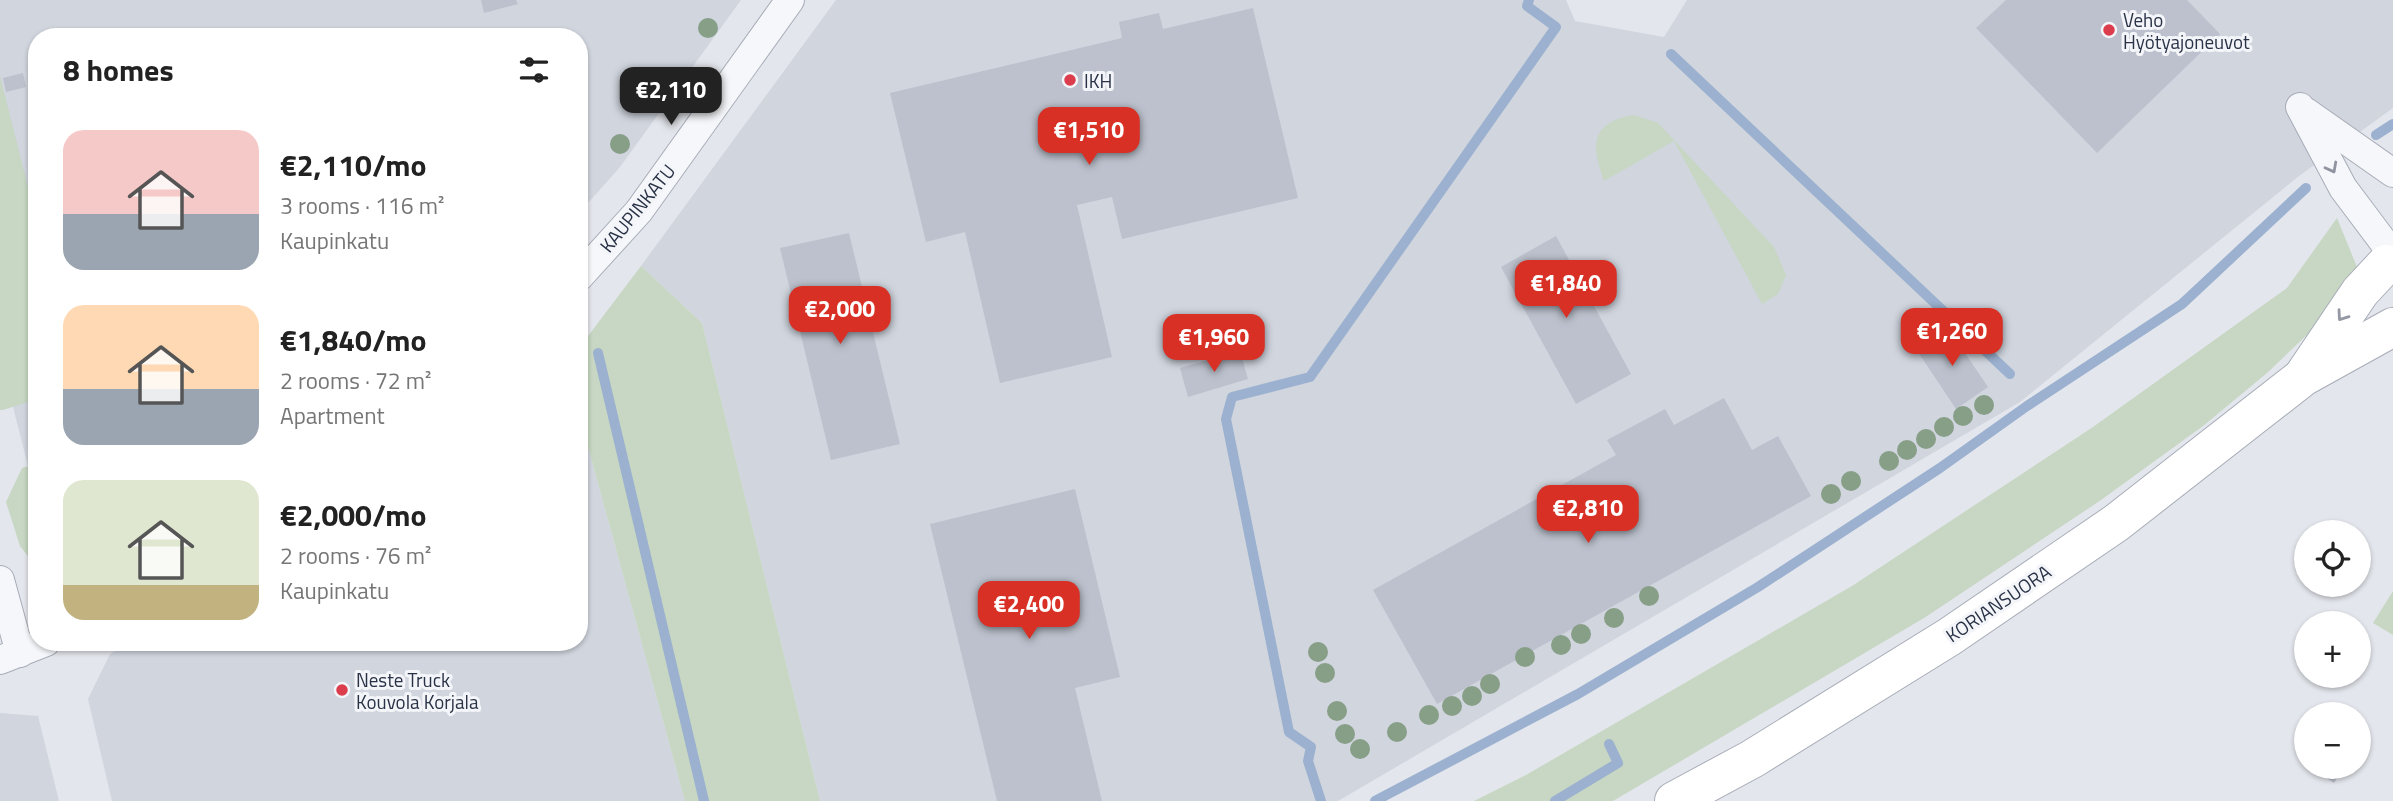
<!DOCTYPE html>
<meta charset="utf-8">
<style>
:root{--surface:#fff;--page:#f6f6f6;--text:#222;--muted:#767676;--accent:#d93025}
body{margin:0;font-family:"Titillium Web",sans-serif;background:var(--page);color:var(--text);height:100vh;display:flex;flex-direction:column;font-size:26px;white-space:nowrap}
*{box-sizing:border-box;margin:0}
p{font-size:23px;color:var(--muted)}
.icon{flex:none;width:38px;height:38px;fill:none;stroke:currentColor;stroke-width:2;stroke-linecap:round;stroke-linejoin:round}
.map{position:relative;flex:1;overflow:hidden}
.drawer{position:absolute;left:28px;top:28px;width:560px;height:623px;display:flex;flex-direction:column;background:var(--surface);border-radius:28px;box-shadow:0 2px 5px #0004}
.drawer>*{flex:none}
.fabs{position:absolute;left:2294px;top:520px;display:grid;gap:14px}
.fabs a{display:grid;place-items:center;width:77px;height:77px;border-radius:50%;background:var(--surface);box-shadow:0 2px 5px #0004;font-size:35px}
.price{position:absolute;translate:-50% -60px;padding:0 16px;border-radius:14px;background:var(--accent);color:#fff;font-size:23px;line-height:46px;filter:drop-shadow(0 2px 4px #0008)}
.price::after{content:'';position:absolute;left:50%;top:42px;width:21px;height:16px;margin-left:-10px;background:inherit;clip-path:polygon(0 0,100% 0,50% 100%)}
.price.current{background:#222;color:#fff}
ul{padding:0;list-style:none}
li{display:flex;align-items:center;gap:21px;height:175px;padding:0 35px}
li span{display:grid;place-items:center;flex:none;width:196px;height:140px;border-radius:21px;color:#555}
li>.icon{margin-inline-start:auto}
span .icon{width:84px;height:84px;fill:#fffc;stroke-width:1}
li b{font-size:30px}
h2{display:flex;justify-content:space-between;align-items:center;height:84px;padding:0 35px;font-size:30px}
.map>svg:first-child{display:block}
.built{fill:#d0d5de}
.green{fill:#c7d7c3}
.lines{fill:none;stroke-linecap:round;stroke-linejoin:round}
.stream{stroke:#9bb1cf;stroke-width:10}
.building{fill:#bcc1cd}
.street-casing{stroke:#a7acb7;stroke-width:30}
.secondary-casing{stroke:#a7acb7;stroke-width:40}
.street{stroke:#f6f7fa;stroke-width:28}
.secondary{stroke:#fff;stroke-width:38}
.tree{fill:#879e87}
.oneway{stroke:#9094a0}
.oneway2{stroke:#9498a2}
.poi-dot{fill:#db3d4d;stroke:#f3f5f9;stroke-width:2.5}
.labels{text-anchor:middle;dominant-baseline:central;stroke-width:6;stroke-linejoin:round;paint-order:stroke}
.poi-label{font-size:19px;fill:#293246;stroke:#f3f5f9;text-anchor:start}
.street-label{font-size:19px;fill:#293246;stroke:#f3f5f9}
</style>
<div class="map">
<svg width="2393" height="801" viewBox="0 0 2393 801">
<rect width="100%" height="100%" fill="#e3e6ec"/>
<g class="built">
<polygon points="0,0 741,0 620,167 579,213 579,37 37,37 37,501 0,356"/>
<polygon points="836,0 1566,0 1575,21 1664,37 1687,0 2393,0 2393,108 2299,176 2020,402 1338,801 820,801 702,323 641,266"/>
<polygon points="579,414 685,801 112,801 88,699 110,654 131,642 579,642"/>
<polygon points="0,713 38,716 59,801 0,801"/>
</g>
<g class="green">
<polygon points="0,76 37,223 37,399 3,410 0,410"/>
<path d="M1634 115 1658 123 1774 247 1786 275 1778 294 1762 304 1674 141 1604 181C1591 146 1590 122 1634 115Z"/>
<polygon points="2337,218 2357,267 2313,329 2267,373 2203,426 2101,500 1924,618 1613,801 1474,801 1526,775 1852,586 2093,427 2287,288"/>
<polygon points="641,266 702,323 820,801 685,801 579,414 579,348"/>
<polygon points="37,464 37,568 20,546 6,502 22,468"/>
<polygon points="2393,591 2393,635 2373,623"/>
</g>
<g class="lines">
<g class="stream">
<polyline points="1671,54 2010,374"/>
<polyline points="2376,135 2393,124"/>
<polyline points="598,353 704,801"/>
<polyline points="1321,801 1308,761 1311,747 1289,732 1226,419 1232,397 1310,377 1556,27 1527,6 1529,0"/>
<polyline points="1375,801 1578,694 1758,587 1940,468 2027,406 2182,304 2306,188"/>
<polyline points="1555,801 1618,763 1609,744"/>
</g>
</g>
<g class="building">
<polygon points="481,0 516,0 518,4 484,13"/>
<polygon points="2006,0 2187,0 2220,34 2097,153 1976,28"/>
<polygon points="1253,8 1298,198 1122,239 1112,197 1077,205 1112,357 1000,383 965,232 926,242 890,93 1122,38 1119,22 1159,13 1163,29"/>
<polygon points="23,73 26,87 6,92 3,78"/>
<polygon points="849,233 900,444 831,460 780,248"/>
<polygon points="1556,236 1631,374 1576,404 1501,267"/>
<polygon points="1948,328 1988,387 1956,409 1916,349"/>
<polygon points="1240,351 1248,379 1188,397 1180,368"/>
<polygon points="1724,398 1752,450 1778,436 1811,496 1437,704 1373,590 1616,455 1607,440 1665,409 1674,425"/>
<polygon points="1075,489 1120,677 1075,688 1102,801 997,801 930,524"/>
<polygon points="2309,766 2345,766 2334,783"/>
</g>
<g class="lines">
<g class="street-casing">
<g id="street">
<polyline points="2300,107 2343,188 2388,248"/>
<polyline points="2306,112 2393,173"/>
<polyline points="579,277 639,211 790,0"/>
<polyline points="0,580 20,653"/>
<polyline points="0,660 46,642"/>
</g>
</g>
<g class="secondary-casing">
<g id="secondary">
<polyline points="2304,375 2360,292 2386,264"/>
<polyline points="1674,801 1752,759 1949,637 2116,523 2303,377 2393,327"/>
</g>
</g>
<use href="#street" class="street"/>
<use href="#secondary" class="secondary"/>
</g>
<g class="tree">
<circle cx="708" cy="28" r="10"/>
<circle cx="620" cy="144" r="10"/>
<circle cx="1984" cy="405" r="10"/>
<circle cx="1963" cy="416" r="10"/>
<circle cx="1944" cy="427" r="10"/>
<circle cx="1926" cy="439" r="10"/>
<circle cx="1907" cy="450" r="10"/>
<circle cx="1889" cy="461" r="10"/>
<circle cx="1851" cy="481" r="10"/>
<circle cx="1831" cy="494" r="10"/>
<circle cx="1649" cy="596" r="10"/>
<circle cx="1614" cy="618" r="10"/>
<circle cx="1581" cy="634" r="10"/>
<circle cx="1561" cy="645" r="10"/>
<circle cx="1318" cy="652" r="10"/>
<circle cx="1525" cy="657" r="10"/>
<circle cx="1325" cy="673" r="10"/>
<circle cx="1490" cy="684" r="10"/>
<circle cx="1472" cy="696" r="10"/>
<circle cx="1452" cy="706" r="10"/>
<circle cx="1337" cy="711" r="10"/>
<circle cx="1429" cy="715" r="10"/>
<circle cx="1397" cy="732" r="10"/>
<circle cx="1345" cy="734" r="10"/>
<circle cx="1360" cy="749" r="10"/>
</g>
<defs><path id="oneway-chevron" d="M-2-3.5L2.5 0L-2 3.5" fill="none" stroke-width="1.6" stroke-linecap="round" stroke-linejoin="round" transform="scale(1.75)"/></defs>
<use class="oneway" href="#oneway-chevron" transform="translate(2332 168) rotate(62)"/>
<use class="oneway2" href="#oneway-chevron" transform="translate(2342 316) rotate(125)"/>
<g class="poi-dot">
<circle cx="2109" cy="30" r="7"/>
<circle cx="1070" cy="80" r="7"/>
<circle cx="342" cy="690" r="7"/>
</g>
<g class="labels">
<g class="poi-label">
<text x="2123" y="19">Veho<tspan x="2123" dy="22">Hyötyajoneuvot</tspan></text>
<text x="1084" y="80">IKH</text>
<text x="356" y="679">Neste Truck<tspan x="356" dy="22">Kouvola Korjala</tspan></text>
</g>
<g class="street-label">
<text transform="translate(637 208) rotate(-51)">KAUPINKATU</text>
<text transform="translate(1998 603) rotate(-34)">KORIANSUORA</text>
</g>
</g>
</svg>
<div class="fabs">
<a><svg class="icon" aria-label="locate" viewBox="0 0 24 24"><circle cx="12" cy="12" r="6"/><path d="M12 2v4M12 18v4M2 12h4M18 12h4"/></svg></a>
<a>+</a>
<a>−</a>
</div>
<b class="price current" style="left:671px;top:127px">€2,110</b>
<b class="price" style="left:1089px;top:167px">€1,510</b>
<b class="price" style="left:1566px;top:320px">€1,840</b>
<b class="price" style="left:840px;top:346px">€2,000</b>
<b class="price" style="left:1952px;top:368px">€1,260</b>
<b class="price" style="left:1214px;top:374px">€1,960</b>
<b class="price" style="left:1588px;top:545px">€2,810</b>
<b class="price" style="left:1029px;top:641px">€2,400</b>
<section class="drawer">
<h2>8 homes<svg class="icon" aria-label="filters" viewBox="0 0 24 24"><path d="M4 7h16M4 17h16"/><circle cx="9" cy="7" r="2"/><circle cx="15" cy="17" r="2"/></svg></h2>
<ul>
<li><span style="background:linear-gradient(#f6c9c9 60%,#9aa5b1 0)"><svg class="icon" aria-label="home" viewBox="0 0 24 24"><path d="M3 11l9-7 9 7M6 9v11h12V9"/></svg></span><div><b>€2,110/mo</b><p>3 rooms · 116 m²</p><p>Kaupinkatu</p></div></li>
<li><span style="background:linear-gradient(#ffd9b3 60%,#9aa5b1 0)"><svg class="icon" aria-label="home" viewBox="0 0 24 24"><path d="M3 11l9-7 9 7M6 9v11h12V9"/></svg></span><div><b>€1,840/mo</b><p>2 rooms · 72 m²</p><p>Apartment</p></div></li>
<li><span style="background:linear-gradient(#dfe7d0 75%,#c2b280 0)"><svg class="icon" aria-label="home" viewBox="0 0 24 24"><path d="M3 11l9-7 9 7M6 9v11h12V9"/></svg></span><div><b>€2,000/mo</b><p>2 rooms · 76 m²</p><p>Kaupinkatu</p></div></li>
</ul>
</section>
</div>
